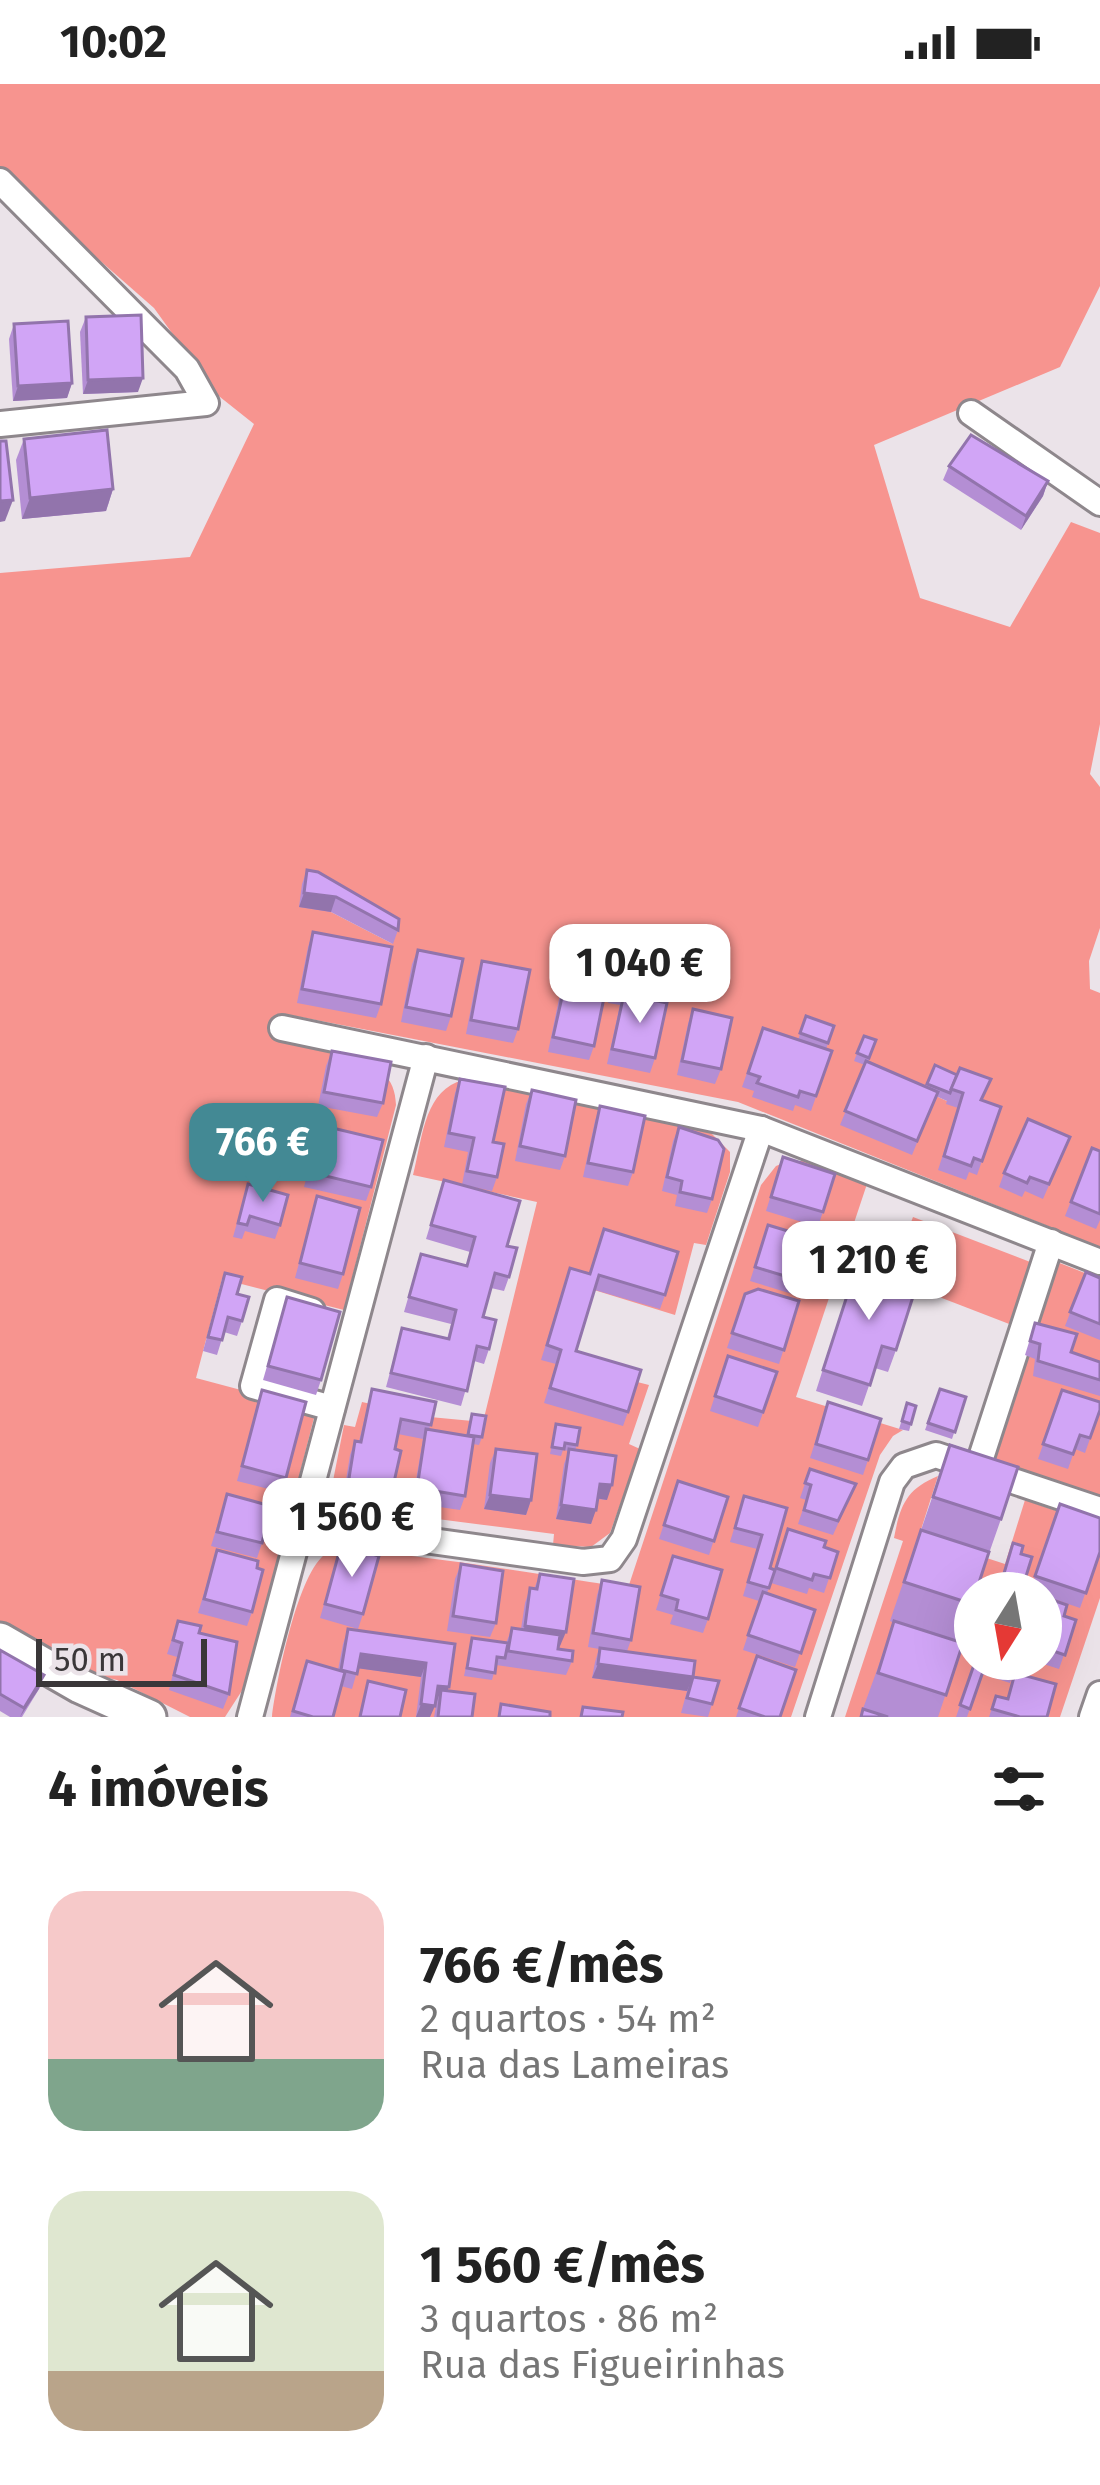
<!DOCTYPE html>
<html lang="pt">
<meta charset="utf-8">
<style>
:root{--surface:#fff;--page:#f6f6f6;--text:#222;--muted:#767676;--accent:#438994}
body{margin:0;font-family:"Fira Sans",sans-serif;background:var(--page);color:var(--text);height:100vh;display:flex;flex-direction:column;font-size:45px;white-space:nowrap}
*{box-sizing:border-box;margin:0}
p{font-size:39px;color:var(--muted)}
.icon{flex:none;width:66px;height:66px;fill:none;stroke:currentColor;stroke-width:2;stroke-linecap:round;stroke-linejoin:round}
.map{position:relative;height:1633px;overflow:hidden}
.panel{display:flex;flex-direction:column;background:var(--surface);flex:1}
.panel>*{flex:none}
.needle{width:78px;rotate:191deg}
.buttons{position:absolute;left:954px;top:1488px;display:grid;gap:24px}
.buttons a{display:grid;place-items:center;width:108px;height:108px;border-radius:50%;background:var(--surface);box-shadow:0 12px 48px #0002;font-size:60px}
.scale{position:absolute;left:36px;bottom:30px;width:171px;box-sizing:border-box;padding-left:12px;border:6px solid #3a3739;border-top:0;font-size:33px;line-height:42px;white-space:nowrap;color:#3a3739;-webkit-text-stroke:9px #ebe3e9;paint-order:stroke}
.price{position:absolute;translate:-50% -102px;padding:0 27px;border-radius:24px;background:#fff;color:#222;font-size:39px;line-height:78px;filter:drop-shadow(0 3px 6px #0008)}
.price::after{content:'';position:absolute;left:50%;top:72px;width:36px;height:27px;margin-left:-18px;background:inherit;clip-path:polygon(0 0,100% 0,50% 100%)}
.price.active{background:var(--accent);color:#fff}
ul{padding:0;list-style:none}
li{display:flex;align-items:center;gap:36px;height:300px;padding:0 48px}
li span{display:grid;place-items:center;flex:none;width:336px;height:240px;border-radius:36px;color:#555}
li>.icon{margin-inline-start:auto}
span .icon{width:144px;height:144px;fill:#fffc;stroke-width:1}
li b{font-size:51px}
h2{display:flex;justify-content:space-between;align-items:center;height:144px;padding:0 48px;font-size:51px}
.status{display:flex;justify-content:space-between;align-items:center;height:84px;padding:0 60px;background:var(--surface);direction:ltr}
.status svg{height:33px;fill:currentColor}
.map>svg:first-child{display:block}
.green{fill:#f7948f;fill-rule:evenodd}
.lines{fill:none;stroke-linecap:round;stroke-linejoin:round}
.street-casing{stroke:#8e878c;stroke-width:30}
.secondary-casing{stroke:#8e878c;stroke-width:39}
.street{stroke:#fff;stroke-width:24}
.secondary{stroke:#fff;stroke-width:33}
.wall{fill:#b48ed4}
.shaded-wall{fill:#9274ac}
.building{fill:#d1a5f6;stroke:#9274ac;stroke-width:3}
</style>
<div class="status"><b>10:02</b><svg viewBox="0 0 49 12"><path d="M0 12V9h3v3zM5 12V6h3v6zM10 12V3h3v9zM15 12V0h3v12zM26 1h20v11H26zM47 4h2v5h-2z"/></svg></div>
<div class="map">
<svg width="1100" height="1633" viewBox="0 0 1100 1633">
<rect width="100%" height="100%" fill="#ebe3e9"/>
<g class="green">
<path d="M0 0H1100V202L1060 283 874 361 920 514 1010 543 1071 438 1100 449V640L1090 690 1100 703V844L1089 877 1090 905 1100 909V1163L738 1018 285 930 279 958C321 967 396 966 396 1021L344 1226 222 1195 196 1294 316 1326 255 1566 243 1605 225 1633H190L117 1596 100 1592 92 1597 0 1548V489L190 473 254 340 215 309 154 224 0 89ZM313 802 393 860 331 828ZM925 1007 985 1010 975 1030Z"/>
<path d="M457 998 481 999 708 1046 730 1068V1088L706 1161 694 1159 675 1231 594 1206 571 1281 649 1301 629 1360 640 1365 610 1449 591 1463 553 1461 554 1450 414 1432 411 1444C380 1439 340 1442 331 1407L344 1341 355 1343 362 1318 430 1333 483 1338 537 1118 413 1091C422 1058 423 1012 457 998Z"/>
<path d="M788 1077H803L867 1100 796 1313 903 1346 893 1352 880 1371 791 1633H272C276 1599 298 1486 327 1469 348 1457 587 1498 628 1504L761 1101 776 1082Z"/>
<polygon points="913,1133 1038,1181 1017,1243 890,1194"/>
<polygon points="1052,1176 1100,1195 1100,1413 990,1376"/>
<path d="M938 1392 919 1452 1005 1480 1025 1416 1100 1442V1514L1060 1633H845L903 1457 894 1454C900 1422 906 1405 938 1392ZM975 1509H1041V1575H975Z"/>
</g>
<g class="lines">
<g class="street-casing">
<g id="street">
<polyline points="0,97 187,285 206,319 0,340"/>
<polyline points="971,329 1100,419"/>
<polyline points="282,944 761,1045 1100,1178"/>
<polyline points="312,1227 277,1216 253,1302 332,1324"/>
<polyline points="978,1383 1051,1158"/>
<polyline points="302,1439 583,1478 610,1475 624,1455 761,1045"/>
<polyline points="250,1633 426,973"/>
<polyline points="818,1633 892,1398 904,1382 936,1371 1100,1426"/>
<polyline points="1092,1633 1100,1610"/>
</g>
</g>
<g class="secondary-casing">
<polyline id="secondary" points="0,1556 80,1602 149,1633"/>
</g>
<use href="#street" class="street"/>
<use href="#secondary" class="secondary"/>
</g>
<g class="wall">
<polygon points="86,233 138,308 83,310 80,248"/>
<polygon points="14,240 72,299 67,314 13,317 9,255"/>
<polygon points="24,355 113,405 106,427 22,435 16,376"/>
<polygon points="949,382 1048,397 1043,412 1021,446 943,396"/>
<polygon points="307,786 398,846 393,860 331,828 299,823 302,800"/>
<polygon points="313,848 381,920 376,934 297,919 308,863"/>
<polygon points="418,866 451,932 446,947 401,938 412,880"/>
<polygon points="482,877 518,945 513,959 466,950 477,892"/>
<polygon points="616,888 655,974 650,989 607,980 620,921 608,919"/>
<polygon points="565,900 594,962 589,976 548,968 559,915"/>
<polygon points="693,925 721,985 715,1000 677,991 688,940"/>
<polygon points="806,932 834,942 826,965 832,967 811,1027 795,1021 793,1027 752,1013 754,1007 742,1003 763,944 798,956"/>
<polygon points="864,952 876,956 868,978 926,1003 935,981 982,1016 1001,1023 977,1091 969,1088 966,1096 938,1086 958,1024 946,1020 947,1017 936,1012 912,1071 840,1041 865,981 854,977"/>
<polygon points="332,967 383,1019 377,1033 318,1022 326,982"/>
<polygon points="460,995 493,1058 497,1093 492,1107 468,1102 507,1162 509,1193 504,1207 491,1204 483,1233 489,1265 484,1280 474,1277 461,1322 386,1303 402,1244 447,1255 451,1240 404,1228 421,1170 466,1182 470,1168 426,1155 444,1096 462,1101 468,1068 444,1063 455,1009"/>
<polygon points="532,1006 565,1072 560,1086 515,1077 526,1020"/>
<polygon points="600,1022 633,1088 628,1102 583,1093 595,1037"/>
<polygon points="320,1041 371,1103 366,1117 304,1103"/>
<polygon points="679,1043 712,1115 707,1129 675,1122 677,1111 662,1107 673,1057"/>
<polygon points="1070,1053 1043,1115 1025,1107 1022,1113 999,1103 1004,1089"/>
<polygon points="1092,1064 1100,1067 1100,1136 1096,1145 1065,1132"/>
<polygon points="783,1073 835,1090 818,1143 766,1127"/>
<polygon points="248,1100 280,1141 275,1155 245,1147 242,1155 233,1153"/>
<polygon points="317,1112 343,1190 338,1205 295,1194"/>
<polygon points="768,1141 821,1157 802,1213 750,1197"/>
<polygon points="604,1145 665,1211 660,1225 595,1206 576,1267 628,1328 623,1342 544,1319 556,1280 541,1276 565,1198 589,1190"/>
<polygon points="1086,1188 1100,1194 1100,1256 1065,1242"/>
<polygon points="225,1189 237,1210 242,1237 237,1252 224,1248 217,1271 203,1267"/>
<polygon points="880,1189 896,1266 888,1288 875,1284 862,1322 816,1307 849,1203"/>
<polygon points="745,1210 799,1217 779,1280 727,1264"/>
<polygon points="287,1213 321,1296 316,1311 263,1296"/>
<polygon points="1035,1239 1071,1268 1100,1278 1100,1312 1033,1292 1035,1275 1025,1271"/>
<polygon points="728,1272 777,1288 758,1343 710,1327"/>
<polygon points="372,1305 436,1318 429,1346 466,1352 472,1330 482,1353 479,1361 473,1360 465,1412 460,1426 412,1419 423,1355 398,1350 392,1407 387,1421 348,1413 344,1408 350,1371 355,1357 359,1357"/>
<polygon points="940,1305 966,1313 952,1355 925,1346"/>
<polygon points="262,1306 286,1394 280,1408 237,1397"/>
<polygon points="1062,1306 1100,1326 1085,1369 1075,1365 1068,1385 1038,1375"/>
<polygon points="828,1318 868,1376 863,1391 810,1374"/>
<polygon points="907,1319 911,1340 909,1347 899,1345"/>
<polygon points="556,1340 577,1361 575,1366 607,1416 598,1415 591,1440 556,1435 564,1380 569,1367 563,1366 561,1372 550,1370"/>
<polygon points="950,1361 1001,1435 958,1558 963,1559 938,1633 860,1633 894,1539 890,1537"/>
<polygon points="496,1365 531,1416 526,1431 484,1425 490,1379"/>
<polygon points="810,1385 856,1400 833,1451 798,1440 806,1416 800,1414"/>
<polygon points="678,1397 728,1413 709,1471 659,1455"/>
<polygon points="227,1410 262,1459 257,1474 211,1462"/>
<polygon points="744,1412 787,1424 770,1484 775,1486 824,1463 838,1468 824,1509 809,1504 807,1510 771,1499 767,1509 815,1526 795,1583 743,1566 759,1517 743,1512 757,1465 730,1458"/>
<polygon points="1060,1420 1100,1468 1080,1524 1030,1507"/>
<polygon points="1013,1459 1021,1470 1032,1473 1021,1509 997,1509"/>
<polygon points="341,1461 363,1530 358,1545 320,1534"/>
<polygon points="217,1466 257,1484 252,1528 247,1542 198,1529"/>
<polygon points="673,1472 708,1535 703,1549 670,1540 673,1531 656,1526"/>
<polygon points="461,1480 496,1539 490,1553 447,1547 455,1495"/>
<polygon points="540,1490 560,1562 558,1562 558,1565 572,1577 566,1591 496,1581 492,1596 464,1592 472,1554 506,1559 512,1544 521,1545 525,1519 530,1504 534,1505"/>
<polygon points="602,1496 631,1556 627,1567 693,1593 712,1620 708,1633 681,1629 687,1607 592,1594 595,1578 599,1565 588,1563 597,1511"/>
<polygon points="1041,1512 1064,1532 1076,1536 1059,1585 1028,1575 1041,1575"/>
<polygon points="178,1537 199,1549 229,1610 223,1625 169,1606 177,1573 167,1570"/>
<polygon points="348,1545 455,1560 447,1607 472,1633 434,1633 437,1617 435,1616 430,1633 416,1633 421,1593 358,1584 352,1605 341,1602 333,1633 290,1633 307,1577 338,1586 343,1560"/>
<polygon points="0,1566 44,1591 39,1605 22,1633 10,1633 0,1627"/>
<polygon points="757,1572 780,1633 736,1633"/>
<polygon points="976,1575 1019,1575 1010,1599 982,1590 967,1633 956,1633"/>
<polygon points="1015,1589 1047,1633 989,1633 996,1612 1007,1615"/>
</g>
<g class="shaded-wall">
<polygon points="143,294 138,308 83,310 88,296"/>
<polygon points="72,299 67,314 13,317 18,302"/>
<polygon points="1048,397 1043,412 1021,446 1026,432"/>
<polygon points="113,405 106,427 22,435 30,414"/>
<polygon points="13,416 5,437 0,438 0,417"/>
<polygon points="304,809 336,813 331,828 299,823"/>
<polygon points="600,1400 612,1401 607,1416 595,1414"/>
<polygon points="490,1411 531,1416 526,1431 484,1425"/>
<polygon points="561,1421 596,1426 591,1440 556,1435"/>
<polygon points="525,1542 566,1548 560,1562 519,1556"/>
<polygon points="361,1570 426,1579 421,1593 356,1584"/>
<polygon points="598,1580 693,1593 687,1607 592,1594"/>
<polygon points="44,1591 39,1605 20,1633 24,1624"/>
<polygon points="438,1602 449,1603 443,1617 441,1606 437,1617 432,1616"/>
<polygon points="421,1620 435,1622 430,1633 416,1633"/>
</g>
<g class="building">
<polygon points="141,231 143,294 88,296 86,233"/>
<polygon points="68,237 72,299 18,302 14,240"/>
<polygon points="107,346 113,405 30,414 24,355"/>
<polygon points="971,351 1048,397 1026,432 949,382"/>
<polygon points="0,357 6,357 13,416 0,417"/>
<polygon points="307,786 318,788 399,835 398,846 336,813 304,809"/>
<polygon points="313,848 392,863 381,920 302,905"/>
<polygon points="418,866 463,875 451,932 406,923"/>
<polygon points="482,877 530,886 518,945 471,936"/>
<polygon points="616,888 631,891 623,914 611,912"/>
<polygon points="565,900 605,909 594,962 553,953"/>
<polygon points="624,910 667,919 655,974 612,965"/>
<polygon points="693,925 732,934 721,985 682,977"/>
<polygon points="806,932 834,942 828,959 800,949"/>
<polygon points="763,944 832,967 816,1012 800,1007 798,1013 757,999 760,993 748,989"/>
<polygon points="864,952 876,956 869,974 857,969"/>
<polygon points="332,967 391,978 383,1019 324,1008"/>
<polygon points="866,977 938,1008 917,1057 845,1027"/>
<polygon points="935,981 957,991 950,1009 927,1000"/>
<polygon points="960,984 991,995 981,1016 1001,1023 982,1077 974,1074 971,1082 944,1072 963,1009 951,1005"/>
<polygon points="460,995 505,1003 493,1058 504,1060 497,1093 467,1087 474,1054 449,1049"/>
<polygon points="532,1006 576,1016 565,1072 520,1062"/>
<polygon points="600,1022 645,1032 633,1088 588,1079"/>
<polygon points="1028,1035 1070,1053 1049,1100 1030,1093 1027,1099 1004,1089"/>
<polygon points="320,1041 383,1056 371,1103 309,1088"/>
<polygon points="679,1043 718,1056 724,1065 712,1115 680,1108 682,1097 667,1093"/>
<polygon points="1092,1064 1100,1067 1100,1130 1071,1118"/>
<polygon points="783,1073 835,1090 823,1128 771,1113"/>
<polygon points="444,1096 520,1117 507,1162 517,1164 509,1193 495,1189 483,1233 496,1236 489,1265 477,1262 467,1307 391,1289 402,1244 449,1255 456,1226 409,1213 421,1170 467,1182 475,1153 431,1141"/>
<polygon points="248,1100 288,1111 280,1141 250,1132 247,1141 238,1139"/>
<polygon points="317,1112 360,1124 343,1190 300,1179"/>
<polygon points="768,1141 821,1157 808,1199 755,1183"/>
<polygon points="604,1145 678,1168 665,1211 599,1191 576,1267 641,1286 628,1328 550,1304 561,1266 547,1261 570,1184 590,1190"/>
<polygon points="867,1161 887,1169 880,1189 859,1182"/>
<polygon points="857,1181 917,1200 896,1266 882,1262 870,1301 823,1286"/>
<polygon points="1086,1188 1100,1194 1100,1240 1070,1228"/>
<polygon points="225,1189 242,1193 237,1210 249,1213 242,1237 228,1233 222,1256 208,1253"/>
<polygon points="758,1205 799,1217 784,1266 732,1249 745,1210"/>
<polygon points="287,1213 340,1228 321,1296 268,1282"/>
<polygon points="1035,1239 1077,1250 1071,1268 1100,1278 1100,1296 1038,1277 1040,1260 1030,1257"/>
<polygon points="728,1272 777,1288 763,1328 715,1312"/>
<polygon points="372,1305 436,1318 431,1341 401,1335 395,1365 401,1367 392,1407 353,1398 349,1394 355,1357 361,1358"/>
<polygon points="940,1305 966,1313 955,1348 928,1339"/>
<polygon points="262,1306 306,1318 286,1394 242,1382"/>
<polygon points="1062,1306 1100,1318 1100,1326 1090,1354 1080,1351 1073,1370 1043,1360"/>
<polygon points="828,1318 881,1335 868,1376 816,1360"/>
<polygon points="907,1319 916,1322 911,1340 902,1337"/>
<polygon points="472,1330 486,1332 482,1353 468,1351"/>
<polygon points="556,1340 580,1344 577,1361 565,1359 564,1365 552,1363"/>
<polygon points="426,1345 474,1353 465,1412 417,1404"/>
<polygon points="950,1361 1018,1383 1001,1435 933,1413"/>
<polygon points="496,1365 537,1370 531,1416 490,1411"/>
<polygon points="569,1365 616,1372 612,1401 600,1400 596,1426 561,1421"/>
<polygon points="810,1385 856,1400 838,1437 804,1426 811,1401 805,1399"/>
<polygon points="678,1397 728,1413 714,1457 664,1441"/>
<polygon points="227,1410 271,1422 262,1459 217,1448"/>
<polygon points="744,1412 787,1424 770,1484 775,1486 769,1504 748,1498 762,1451 735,1444"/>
<polygon points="1060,1420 1100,1434 1100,1468 1086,1509 1035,1492"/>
<polygon points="788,1445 826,1457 824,1463 838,1468 830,1494 814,1490 812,1496 776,1484"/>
<polygon points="921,1446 989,1468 972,1520 904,1498"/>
<polygon points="1013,1459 1023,1462 1021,1470 1032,1473 1023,1502 1002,1496"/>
<polygon points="341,1461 379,1472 363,1530 325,1520"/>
<polygon points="217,1466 258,1477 257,1484 263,1486 252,1528 204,1515"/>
<polygon points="673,1472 722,1486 708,1535 676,1526 678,1516 661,1511"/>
<polygon points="461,1480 503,1487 496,1539 453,1532"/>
<polygon points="540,1490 574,1495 566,1548 525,1542 530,1504 537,1505"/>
<polygon points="602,1496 640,1503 631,1556 593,1549"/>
<polygon points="763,1508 815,1526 801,1569 748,1551"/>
<polygon points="1041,1512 1067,1521 1064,1532 1076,1536 1065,1571 1041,1563"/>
<polygon points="178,1537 201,1542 199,1549 237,1558 229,1610 174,1591 182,1559 173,1556"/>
<polygon points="894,1537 963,1559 946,1611 878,1589"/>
<polygon points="512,1544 560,1551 558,1565 573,1567 572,1577 508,1567"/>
<polygon points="348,1545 455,1560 449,1603 438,1602 435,1622 421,1620 426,1579 361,1570 357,1590 341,1586"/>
<polygon points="472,1554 508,1559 505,1574 497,1573 495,1589 467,1584"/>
<polygon points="600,1564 695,1577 693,1593 719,1597 712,1620 687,1614 693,1593 598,1580"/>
<polygon points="0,1566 44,1591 24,1624 0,1610"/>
<polygon points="757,1572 796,1586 780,1633 765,1633 739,1624"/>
<polygon points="976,1575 1019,1575 1015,1585 987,1576 970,1625 960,1621"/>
<polygon points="307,1577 345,1588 333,1633 313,1633 293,1627"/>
<polygon points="1015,1589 1056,1600 1047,1633 1020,1633 992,1625 996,1612 1008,1615"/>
<polygon points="368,1597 406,1606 400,1633 360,1633"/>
<polygon points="441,1606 475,1610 472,1633 438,1633"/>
<polygon points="501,1620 550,1628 550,1633 499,1633"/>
<polygon points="583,1623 623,1628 622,1633 581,1633"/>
<polygon points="863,1625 888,1633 861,1633"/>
</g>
</svg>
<div class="buttons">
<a><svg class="needle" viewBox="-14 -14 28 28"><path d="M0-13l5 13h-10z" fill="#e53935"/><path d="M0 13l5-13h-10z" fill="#767676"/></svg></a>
</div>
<div class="scale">50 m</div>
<b class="price" style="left:640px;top:942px">1 040 €</b>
<b class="price active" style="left:263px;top:1121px">766 €</b>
<b class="price" style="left:869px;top:1239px">1 210 €</b>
<b class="price" style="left:352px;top:1496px">1 560 €</b>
</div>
<section class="panel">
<h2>4 imóveis<svg class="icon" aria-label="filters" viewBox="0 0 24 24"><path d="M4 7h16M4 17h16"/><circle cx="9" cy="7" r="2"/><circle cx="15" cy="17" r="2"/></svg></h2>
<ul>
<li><span style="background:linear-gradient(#f6c9c9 70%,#7fa58c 0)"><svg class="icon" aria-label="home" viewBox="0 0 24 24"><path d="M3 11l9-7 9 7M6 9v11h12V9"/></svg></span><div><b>766 €/mês</b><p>2 quartos · 54 m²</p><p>Rua das Lameiras</p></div></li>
<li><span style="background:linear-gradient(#dfe7d0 75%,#b9a48a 0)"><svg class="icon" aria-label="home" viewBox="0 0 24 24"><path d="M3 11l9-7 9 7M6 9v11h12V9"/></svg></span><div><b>1 560 €/mês</b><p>3 quartos · 86 m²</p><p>Rua das Figueirinhas</p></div></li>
</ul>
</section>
